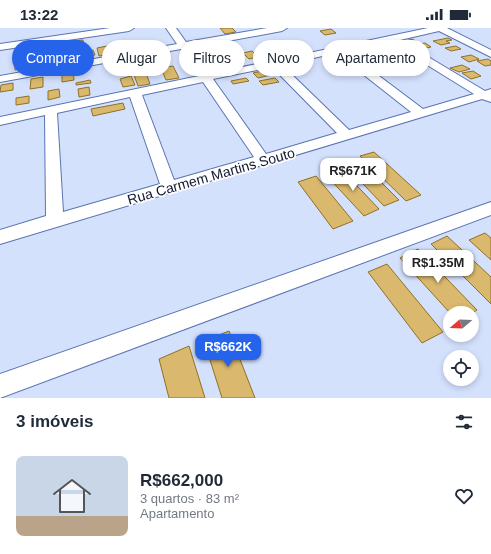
<!DOCTYPE html>
<html lang="pt">
<meta charset="utf-8">
<style>
:root{--surface:#fff;--page:#f6f6f7;--text:#1f2937;--muted:#747a83;--accent:#2563eb}
body{margin:0;font-family:Arial,sans-serif;background:var(--page);color:var(--text);height:100vh;display:flex;flex-direction:column;font-size:15px;white-space:nowrap}
*{box-sizing:border-box;margin:0}
p{font-size:13px;color:var(--muted)}
.icon{flex:none;width:22px;height:22px;fill:none;stroke:currentColor;stroke-width:2;stroke-linecap:round;stroke-linejoin:round}
.map{position:relative;height:370px;overflow:hidden}
.sheet{display:flex;flex-direction:column;background:var(--surface);flex:1}
.sheet>*{flex:none}
.top-card{position:absolute;left:12px;top:12px;width:467px;height:36px;display:flex;gap:8px}
.needle{width:26px;rotate:251deg}
.controls{position:absolute;left:443px;top:278px;display:grid;gap:8px}
.controls a{display:grid;place-items:center;width:36px;height:36px;border-radius:50%;background:var(--surface);box-shadow:0 2px 6px #0003;font-size:20px}
.price{position:absolute;translate:-50% -34px;padding:0 9px;border-radius:8px;background:#fff;color:#222;font-size:13px;line-height:26px;filter:drop-shadow(0 1px 2px #0008)}
.price::after{content:'';position:absolute;left:50%;top:24px;width:12px;height:9px;margin-left:-6px;background:inherit;clip-path:polygon(0 0,100% 0,50% 100%)}
.price.active{background:var(--accent);color:#fff}
ul{padding:0;list-style:none}
li{display:flex;align-items:center;gap:12px;height:100px;padding:0 16px}
li span{display:grid;place-items:center;flex:none;width:112px;height:80px;border-radius:8px;color:#555}
li>.icon{margin-inline-start:auto}
span .icon{width:48px;height:48px;fill:#fffc;stroke-width:1}
li b{font-size:17px}
h2{display:flex;justify-content:space-between;align-items:center;height:48px;padding:0 16px;font-size:17px}
.tag{padding:0 14px;border-radius:18px;background:var(--surface);box-shadow:0 2px 6px #0003;font-size:14px;line-height:36px}
.tag.active{background:var(--accent);color:#fff}
.status{display:flex;justify-content:space-between;align-items:center;height:28px;padding:0 20px;background:var(--surface);direction:ltr}
.status svg{height:11px;fill:currentColor}
.map>svg:first-child{display:block}
.building{fill:#dab96e;stroke:#907122}
.lines{fill:none;stroke-linecap:round;stroke-linejoin:round}
.minor-casing{stroke:#5a74b2;stroke-width:2}
.minor{fill:#fff;fill-rule:evenodd}
.labels{text-anchor:middle;dominant-baseline:central;stroke-width:3.5;stroke-linejoin:round;paint-order:stroke}
.street-label{font-size:14px;fill:#0f1932;stroke:#fff}
</style>
<div class="status"><b>13:22</b><svg viewBox="0 0 49 12"><path d="M0 12V9h3v3zM5 12V6h3v6zM10 12V3h3v9zM15 12V0h3v12zM26 1h20v11H26zM47 4h2v5h-2z"/></svg></div>
<div class="map">
<svg width="491" height="370" viewBox="0 0 491 370">
<rect width="100%" height="100%" fill="#d4e1fd"/>
<g class="building">
<polygon points="220,0 232,0 236,4 225,6"/>
<polygon points="331,1 336,5 325,7 320,3"/>
<polygon points="448,10 452,12 446,13 450,15 441,17 433,13"/>
<polygon points="412,11 420,15 413,17 406,13"/>
<polygon points="83,12 84,18 72,20 71,13"/>
<polygon points="133,13 136,20 123,22 121,15"/>
<polygon points="156,13 158,17 148,18 146,14"/>
<polygon points="425,15 431,19 421,21 414,17"/>
<polygon points="31,17 30,28 16,30 18,19"/>
<polygon points="118,17 121,23 111,24 109,18"/>
<polygon points="107,18 109,26 99,28 97,20"/>
<polygon points="221,18 224,22 215,24 212,20"/>
<polygon points="456,18 461,21 451,23 445,20"/>
<polygon points="207,19 212,26 202,28 197,21"/>
<polygon points="93,22 95,27 86,29 84,23"/>
<polygon points="265,22 271,28 262,30 256,24"/>
<polygon points="252,23 258,29 249,31 243,25"/>
<polygon points="471,27 479,31 469,34 461,29"/>
<polygon points="55,28 55,33 50,33 51,36 43,37 43,30"/>
<polygon points="218,28 222,33 211,35 207,30"/>
<polygon points="488,31 491,33 491,37 485,38 477,33"/>
<polygon points="29,32 29,39 15,42 15,34"/>
<polygon points="139,32 142,39 134,40 132,37 128,37 127,34"/>
<polygon points="462,37 470,41 459,44 450,40"/>
<polygon points="173,38 179,50 166,52 161,40"/>
<polygon points="267,42 271,47 258,50 253,45"/>
<polygon points="73,43 74,52 62,54 62,45"/>
<polygon points="473,43 481,48 471,51 462,45"/>
<polygon points="146,45 150,56 138,58 134,47"/>
<polygon points="131,48 135,57 123,59 120,51"/>
<polygon points="43,49 43,59 30,61 31,51"/>
<polygon points="246,50 249,53 233,56 231,53"/>
<polygon points="275,50 279,54 263,57 259,53"/>
<polygon points="90,52 91,55 76,57 76,55"/>
<polygon points="13,55 13,62 0,64 1,57"/>
<polygon points="89,59 90,67 79,69 78,61"/>
<polygon points="59,61 60,69 48,72 48,63"/>
<polygon points="29,68 29,75 16,77 16,70"/>
<polygon points="123,75 125,81 93,88 91,81"/>
<polygon points="374,124 421,167 406,173 360,128"/>
<polygon points="360,133 399,172 384,178 346,138"/>
<polygon points="341,141 379,181 364,188 326,147"/>
<polygon points="316,148 353,193 333,201 298,154"/>
<polygon points="485,205 491,210 491,232 469,212"/>
<polygon points="447,208 491,249 491,276 431,216"/>
<polygon points="418,221 477,282 472,285 450,285 400,230"/>
<polygon points="387,236 443,304 422,315 368,244"/>
<polygon points="229,303 255,370 222,370 204,313"/>
<polygon points="189,318 205,370 169,370 159,331"/>
</g>
<g class="lines">
<g class="minor-casing">
<g id="minor">
<polygon points="110,0 134,0 129,3 0,22 0,16"/>
<path d="M166 0H176L186 14 267 0H287L282 3 190 20 209 46 428 0H447L491 22V29L439 3 400 12 485 63 491 61V74L482 71 0 216V202L46 188 45 87 0 97V89L199 48 181 21 0 54V48L177 16ZM390 14 474 66 423 81 346 23ZM336 25 411 84 349 102 282 37ZM272 39 337 105 266 126 213 51ZM203 54 254 129 174 152 142 67ZM130 69 160 156 63 184 57 85Z"/>
<polygon points="491,174 491,187 0,370 0,346"/>
</g>
</g>
<use href="#minor" class="minor"/>
</g>
<g class="labels">
<g class="street-label">
<text transform="translate(211 148) rotate(-16)">Rua Carmem Martins Souto</text>
</g>
</g>
</svg>
<div class="controls">
<a><svg class="needle" viewBox="-14 -14 28 28"><path d="M0-13l5 13h-10z" fill="#e53935"/><path d="M0 13l5-13h-10z" fill="#747a83"/></svg></a>
<a><svg class="icon" aria-label="locate" viewBox="0 0 24 24"><circle cx="12" cy="12" r="6"/><path d="M12 2v4M12 18v4M2 12h4M18 12h4"/></svg></a>
</div>
<b class="price" style="left:353px;top:164px">R$671K</b>
<b class="price" style="left:438px;top:256px">R$1.35M</b>
<b class="price active" style="left:228px;top:340px">R$662K</b>
<div class="top-card">
<a class="tag active">Comprar</a>
<a class="tag">Alugar</a>
<a class="tag">Filtros</a>
<a class="tag">Novo</a>
<a class="tag">Apartamento</a>
</div>
</div>
<section class="sheet">
<h2>3 imóveis<svg class="icon" aria-label="filters" viewBox="0 0 24 24"><path d="M4 7h16M4 17h16"/><circle cx="9" cy="7" r="2"/><circle cx="15" cy="17" r="2"/></svg></h2>
<ul>
<li><span style="background:linear-gradient(#c9d6e8 75%,#b9a48a 0)"><svg class="icon" aria-label="home" viewBox="0 0 24 24"><path d="M3 11l9-7 9 7M6 9v11h12V9"/></svg></span><div><b>R$662,000</b><p>3 quartos · 83 m²</p><p>Apartamento</p></div><svg class="icon" aria-label="heart" viewBox="0 0 24 24"><path d="M12 20l-8-8c-3-5 5-10 8-4 3-6 11-1 8 4z"/></svg></li>
</ul>
</section>
